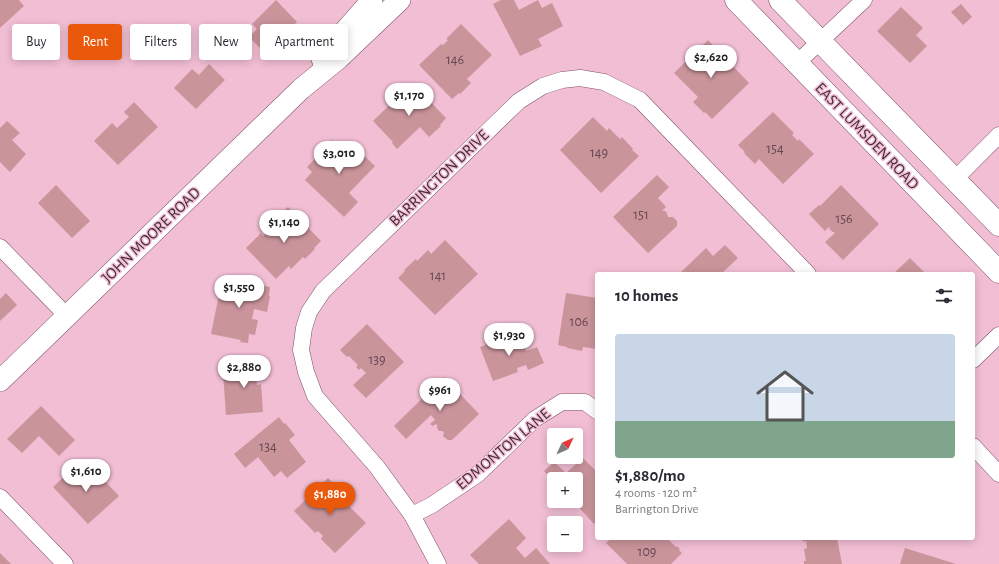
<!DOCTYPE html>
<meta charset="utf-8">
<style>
:root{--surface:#fff;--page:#f7f7f7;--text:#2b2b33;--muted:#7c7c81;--line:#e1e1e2;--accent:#ea580c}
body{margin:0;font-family:"Alegreya Sans",sans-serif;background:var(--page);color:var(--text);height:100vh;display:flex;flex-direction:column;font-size:15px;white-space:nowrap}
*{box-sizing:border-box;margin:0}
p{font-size:13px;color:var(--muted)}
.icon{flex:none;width:22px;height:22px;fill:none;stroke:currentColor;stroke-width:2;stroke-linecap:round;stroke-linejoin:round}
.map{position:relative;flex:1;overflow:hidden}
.details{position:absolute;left:595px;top:272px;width:380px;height:268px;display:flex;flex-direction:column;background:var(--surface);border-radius:4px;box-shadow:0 2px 10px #0003}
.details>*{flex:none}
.hud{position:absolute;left:12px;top:24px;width:380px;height:36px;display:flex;gap:8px}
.needle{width:26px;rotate:46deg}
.fabs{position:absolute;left:547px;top:428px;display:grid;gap:8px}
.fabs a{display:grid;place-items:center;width:36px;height:36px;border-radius:4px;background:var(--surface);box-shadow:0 2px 10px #0003;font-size:20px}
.price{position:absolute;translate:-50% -34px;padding:0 9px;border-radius:14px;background:#fff;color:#222;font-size:13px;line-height:26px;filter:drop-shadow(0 1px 2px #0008)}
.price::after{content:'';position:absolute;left:50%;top:24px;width:12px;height:9px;margin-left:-6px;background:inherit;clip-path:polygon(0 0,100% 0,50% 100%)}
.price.current{background:var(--accent);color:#fff}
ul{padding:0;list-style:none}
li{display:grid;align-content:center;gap:8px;height:212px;padding:0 20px}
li+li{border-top:1px solid var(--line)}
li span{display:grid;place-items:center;height:124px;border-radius:4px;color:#555}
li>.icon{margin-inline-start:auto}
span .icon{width:72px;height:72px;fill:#fffc;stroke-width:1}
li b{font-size:17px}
h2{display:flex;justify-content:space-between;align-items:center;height:48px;padding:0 20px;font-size:17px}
.tag{padding:0 14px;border-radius:4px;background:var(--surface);box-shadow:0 2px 10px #0003;font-size:14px;line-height:36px}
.tag.current{background:var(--accent);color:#fff}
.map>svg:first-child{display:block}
.building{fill:#ca949b}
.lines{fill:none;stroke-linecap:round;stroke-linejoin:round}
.minor-casing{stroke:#7d5165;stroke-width:17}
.tertiary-casing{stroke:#7d5165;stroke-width:22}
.secondary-casing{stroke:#7d5165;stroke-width:23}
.minor{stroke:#fff;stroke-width:16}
.tertiary{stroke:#fff;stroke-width:21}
.secondary{stroke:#fff;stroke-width:22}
.labels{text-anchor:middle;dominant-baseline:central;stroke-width:3;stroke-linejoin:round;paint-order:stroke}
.number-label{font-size:14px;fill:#654851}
.street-label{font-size:16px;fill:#432f38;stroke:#f2bed4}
</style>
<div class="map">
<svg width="999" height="564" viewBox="0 0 999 564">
<rect width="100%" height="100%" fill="#f2bed4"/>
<g class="building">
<polygon points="0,0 19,0 24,6 0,28"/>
<polygon points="276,0 297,22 265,53 249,37 257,29 252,24"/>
<polygon points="501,0 514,0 519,10 538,0 542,8 552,3 563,26 538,39 542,46 520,56 493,4"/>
<polygon points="961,4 972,17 963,25 951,12"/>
<polygon points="901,7 923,28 916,35 927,46 910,63 877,31"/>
<polygon points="461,24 492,55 467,79 471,83 460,94 459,93 452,99 419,65 441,44 443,45 448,40 446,39"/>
<polygon points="708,40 749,83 712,119 705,112 704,113 693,102 698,97 674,73"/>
<polygon points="209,64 225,80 196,109 174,88 192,69 199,75"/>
<polygon points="412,83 446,118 440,125 441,126 429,137 420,127 397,149 392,143 393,142 373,121"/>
<polygon points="134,102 158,127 118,165 94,141 112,123 117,128 129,117 124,112"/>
<polygon points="773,112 794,133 792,135 798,141 799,139 814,154 783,184 759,159 755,164 744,153 745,152 738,145"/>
<polygon points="593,117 607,131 609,128 620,139 622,137 633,149 632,150 639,156 601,193 560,150"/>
<polygon points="7,121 20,133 12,140 26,154 10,172 0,162 0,128"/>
<polygon points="333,140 343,150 351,143 375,166 349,193 358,202 344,217 305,180 312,172 307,167"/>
<polygon points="657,175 669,187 658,198 666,207 662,211 665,211 667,213 668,217 673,217 677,221 677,226 648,253 613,217"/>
<polygon points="56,185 90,221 72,238 38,203"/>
<polygon points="841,185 879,224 843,260 825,242 835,233 834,232 833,232 829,229 830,228 829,227 825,231 809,214 819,205 820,206"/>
<polygon points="288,207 321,241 314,248 315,249 305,259 303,257 291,269 289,266 276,279 246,248 261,233 263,236 269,231 266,228"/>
<polygon points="445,240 478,274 435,315 398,278 405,271 404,270 416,259 417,261 428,250 431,254"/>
<polygon points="725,245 738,258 721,274 679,274 706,248 713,256"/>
<polygon points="910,258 926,274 893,274"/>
<polygon points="222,278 270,287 269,296 270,296 267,312 254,309 252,319 258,320 255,335 249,334 248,343 240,342 241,340 211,334 220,290 214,288 215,283 221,285"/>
<polygon points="6,293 17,305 0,321 0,299"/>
<polygon points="566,293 597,298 597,349 583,347 582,351 567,348 567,347 558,345"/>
<polygon points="367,324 404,362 366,398 353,385 366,373 361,368 359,370 356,367 358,365 349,356 347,357 340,350"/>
<polygon points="519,332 526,351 537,347 544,363 528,370 526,365 517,368 518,372 493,381 480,347"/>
<polygon points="260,358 261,375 256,376 257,385 261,384 263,412 226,415 223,373 243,371 242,359"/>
<polygon points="444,377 479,414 452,440 448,440 443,436 444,432 442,431 439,431 437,428 437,425 436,424 433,426 430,424 435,420 431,415 406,439 394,426"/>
<polygon points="41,406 75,440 59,456 39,436 22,453 7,439"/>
<polygon points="279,417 284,424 285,423 295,435 289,440 306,462 287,478 281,471 274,477 258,457 245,468 234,454"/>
<polygon points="581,456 597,472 597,521 594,524 573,501 576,501 576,479 554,479 554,482 544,471 554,462 566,473 577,463 576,461"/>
<polygon points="89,464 119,496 88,524 53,487 69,472 74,478"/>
<polygon points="328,478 335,485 336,484 346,495 342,499 366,523 335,553 321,539 323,536 318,531 315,533 294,511"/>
<polygon points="509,519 526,538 516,548 525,558 536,548 550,564 479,564 470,555"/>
<polygon points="612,538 667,538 676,547 677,546 680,549 679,550 682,553 671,564 627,564 606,543"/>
<polygon points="802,538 837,538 842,564 804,564 804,561 806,561 804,549 807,548 806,541 803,542"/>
<polygon points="905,548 956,564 900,564"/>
<polygon points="0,553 11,564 0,564"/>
</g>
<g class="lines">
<g class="minor-casing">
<g id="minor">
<polyline points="797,63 864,0"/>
<polyline points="955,179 999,135"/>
<polyline points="0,247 67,316"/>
<polyline points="973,360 999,335"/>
<polyline points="973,446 999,474"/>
<polyline points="0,497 65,564"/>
<polyline points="412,515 432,505 478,474 535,419 562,402 585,402 597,411"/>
<polyline points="438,564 412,515 377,467 315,396 306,372 301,350 304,328 309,312 323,291 519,101 543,86 562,80 580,78 604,82 640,100 808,274"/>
</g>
</g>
<g class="tertiary-casing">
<g id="tertiary">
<polyline points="322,59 330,48 372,0"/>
<polyline points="0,381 301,89 339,58 400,0"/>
</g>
</g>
<g class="secondary-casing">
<g id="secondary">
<polyline points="736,0 999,272"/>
<polyline points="780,0 999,225"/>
</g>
</g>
<use href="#minor" class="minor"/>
<use href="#tertiary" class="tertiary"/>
<use href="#secondary" class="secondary"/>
</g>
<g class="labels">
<g class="number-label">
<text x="455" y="60">146</text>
<text x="775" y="149">154</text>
<text x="599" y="153">149</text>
<text x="641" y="215">151</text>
<text x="844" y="219">156</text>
<text x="438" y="276">141</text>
<text x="579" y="322">106</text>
<text x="377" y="360">139</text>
<text x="268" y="447">134</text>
<text x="647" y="552">109</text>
</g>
<g class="street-label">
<text transform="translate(867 136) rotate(46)">EAST LUMSDEN ROAD</text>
<text transform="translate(439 178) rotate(-44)">BARRINGTON DRIVE</text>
<text transform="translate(151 235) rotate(-44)">JOHN MOORE ROAD</text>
<text transform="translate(503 449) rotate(-40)">EDMONTON LANE</text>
</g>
</g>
</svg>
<div class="fabs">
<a><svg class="needle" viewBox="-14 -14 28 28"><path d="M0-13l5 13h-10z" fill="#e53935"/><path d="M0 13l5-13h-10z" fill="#7c7c81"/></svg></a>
<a>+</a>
<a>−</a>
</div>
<b class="price" style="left:711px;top:79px">$2,620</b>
<b class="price" style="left:409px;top:117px">$1,170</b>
<b class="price" style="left:339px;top:175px">$3,010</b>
<b class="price" style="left:284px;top:244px">$1,140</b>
<b class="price" style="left:239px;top:309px">$1,550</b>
<b class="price" style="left:509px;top:357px">$1,930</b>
<b class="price" style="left:244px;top:389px">$2,880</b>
<b class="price" style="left:440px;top:412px">$961</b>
<b class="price" style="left:86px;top:493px">$1,610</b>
<b class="price current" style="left:330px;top:516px">$1,880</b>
<div class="hud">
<a class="tag">Buy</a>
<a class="tag current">Rent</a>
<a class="tag">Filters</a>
<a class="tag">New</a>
<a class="tag">Apartment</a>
</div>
<section class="details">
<h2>10 homes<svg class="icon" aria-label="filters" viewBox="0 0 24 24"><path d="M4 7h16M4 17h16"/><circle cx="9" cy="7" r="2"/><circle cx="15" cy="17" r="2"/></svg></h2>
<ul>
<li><span style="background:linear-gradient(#c9d6e8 70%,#7fa58c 0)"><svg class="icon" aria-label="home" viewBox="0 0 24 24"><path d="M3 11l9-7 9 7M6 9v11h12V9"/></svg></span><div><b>$1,880/mo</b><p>4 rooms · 120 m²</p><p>Barrington Drive</p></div></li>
</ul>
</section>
</div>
